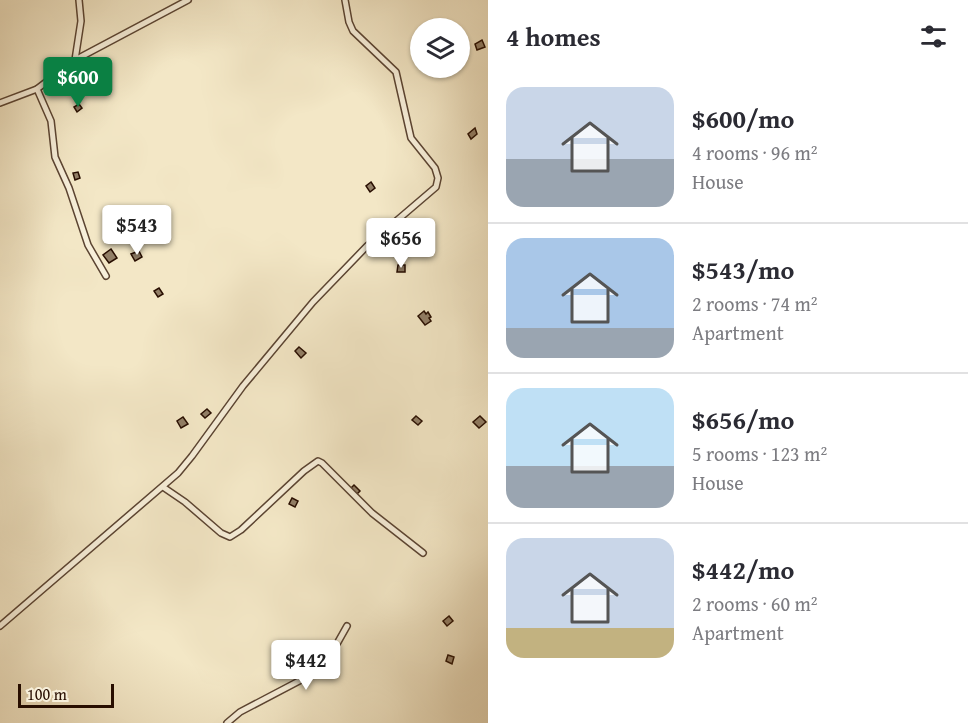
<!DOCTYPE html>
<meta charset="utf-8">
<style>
:root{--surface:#fff;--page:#f7f7f7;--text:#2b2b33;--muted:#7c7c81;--line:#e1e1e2;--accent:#0b8043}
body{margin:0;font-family:"Gentium Book Plus",serif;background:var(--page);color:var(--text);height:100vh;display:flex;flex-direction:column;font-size:22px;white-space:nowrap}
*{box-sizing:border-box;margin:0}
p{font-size:20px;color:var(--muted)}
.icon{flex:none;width:33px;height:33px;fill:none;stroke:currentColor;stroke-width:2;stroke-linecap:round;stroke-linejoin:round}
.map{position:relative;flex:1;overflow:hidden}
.sheet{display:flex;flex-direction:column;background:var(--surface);width:480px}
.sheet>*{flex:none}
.tools{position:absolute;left:410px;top:18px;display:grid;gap:12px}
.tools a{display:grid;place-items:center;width:60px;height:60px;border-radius:50%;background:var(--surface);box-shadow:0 2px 4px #0004;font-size:30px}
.scale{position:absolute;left:18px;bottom:15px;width:96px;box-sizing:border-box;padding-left:6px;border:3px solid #280e00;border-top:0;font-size:16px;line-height:21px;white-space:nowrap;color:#280e00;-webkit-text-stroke:4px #f7efda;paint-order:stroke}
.price{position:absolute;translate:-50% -51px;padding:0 14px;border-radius:6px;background:#fff;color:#222;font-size:20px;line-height:39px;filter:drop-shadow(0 2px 3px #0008)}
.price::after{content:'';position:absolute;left:50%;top:36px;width:18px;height:14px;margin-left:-9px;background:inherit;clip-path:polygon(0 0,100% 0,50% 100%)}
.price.current{background:var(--accent);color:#fff}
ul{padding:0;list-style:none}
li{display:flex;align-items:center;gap:18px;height:150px;padding:0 18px}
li+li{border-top:2px solid var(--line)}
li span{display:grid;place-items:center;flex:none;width:168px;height:120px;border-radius:18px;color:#555}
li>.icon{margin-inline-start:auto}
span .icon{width:72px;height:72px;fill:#fffc;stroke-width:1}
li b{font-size:26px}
h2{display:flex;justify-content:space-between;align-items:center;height:72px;padding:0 18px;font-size:26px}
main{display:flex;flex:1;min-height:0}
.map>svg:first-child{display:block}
.building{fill:#927f67;stroke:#280e00;stroke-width:1.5}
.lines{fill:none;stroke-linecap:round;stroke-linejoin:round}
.street-casing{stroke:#5b4432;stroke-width:8}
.street{stroke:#f7efda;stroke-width:5}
</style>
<main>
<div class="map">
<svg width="488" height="723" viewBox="0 0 488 723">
<rect width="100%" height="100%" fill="#f3e7c6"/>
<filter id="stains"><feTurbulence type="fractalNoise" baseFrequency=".00333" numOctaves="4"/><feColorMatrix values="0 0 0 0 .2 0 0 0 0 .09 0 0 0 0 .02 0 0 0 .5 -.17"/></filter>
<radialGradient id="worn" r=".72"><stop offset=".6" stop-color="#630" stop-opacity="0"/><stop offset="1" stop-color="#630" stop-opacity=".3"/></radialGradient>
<g class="building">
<polygon points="482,40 485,47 477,50 475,44"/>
<polygon points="79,104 82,108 77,112 74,107"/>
<polygon points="475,128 477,134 471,139 468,134"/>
<polygon points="78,172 80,178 75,180 73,173"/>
<polygon points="371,182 375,188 370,192 366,186"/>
<polygon points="111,249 117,258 109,263 103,255"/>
<polygon points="139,251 142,257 135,261 131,254"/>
<polygon points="398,265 405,265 405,272 397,272"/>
<polygon points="159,288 163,294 158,297 154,291"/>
<polygon points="424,311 426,314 428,312 431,317 429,318 431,321 425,325 418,316"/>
<polygon points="299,347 306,353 301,358 295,351"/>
<polygon points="207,409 211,413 205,418 201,414"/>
<polygon points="416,416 422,421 418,425 412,420"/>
<polygon points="480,416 486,422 479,428 473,422"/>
<polygon points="183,417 188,424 181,428 177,421"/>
<polygon points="354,485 360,491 356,495 350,489"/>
<polygon points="292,498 298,501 295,507 289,504"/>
<polygon points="449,616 453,621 447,626 443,621"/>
<polygon points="448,655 454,657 452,664 446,661"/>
</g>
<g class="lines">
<g class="street-casing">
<g id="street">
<polyline points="75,60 81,21 79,0"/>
<polyline points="37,89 51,121 55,157 69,188 88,245 106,276"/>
<polyline points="0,103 37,89 75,60 188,0"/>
<polyline points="163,487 185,502 221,533 230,537 241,530 304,471 318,461 322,463 372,513 423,553"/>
<polyline points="0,626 178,473 192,456 243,386 313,302 367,246 436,187 438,178 435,168 411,138 396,72 353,31 349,22 345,0"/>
<polyline points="227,723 240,712 320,670 325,665 347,626"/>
</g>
</g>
<use href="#street" class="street"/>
</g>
<rect width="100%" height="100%" filter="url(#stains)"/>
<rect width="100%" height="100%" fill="url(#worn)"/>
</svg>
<div class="tools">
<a><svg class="icon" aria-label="layers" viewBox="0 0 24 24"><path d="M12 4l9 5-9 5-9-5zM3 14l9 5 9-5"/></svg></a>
</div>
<div class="scale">100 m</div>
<b class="price current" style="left:78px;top:108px">$600</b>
<b class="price" style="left:137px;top:256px">$543</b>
<b class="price" style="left:401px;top:269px">$656</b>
<b class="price" style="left:306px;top:691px">$442</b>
</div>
<section class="sheet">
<h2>4 homes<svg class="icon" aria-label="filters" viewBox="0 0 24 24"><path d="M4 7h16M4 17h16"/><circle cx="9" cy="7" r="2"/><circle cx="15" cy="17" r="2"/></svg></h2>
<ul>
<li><span style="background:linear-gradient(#c9d6e8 60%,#9aa5b1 0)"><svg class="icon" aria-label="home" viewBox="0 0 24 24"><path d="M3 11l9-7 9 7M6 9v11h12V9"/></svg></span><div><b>$600/mo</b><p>4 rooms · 96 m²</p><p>House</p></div></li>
<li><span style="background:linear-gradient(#a9c7e8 75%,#9aa5b1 0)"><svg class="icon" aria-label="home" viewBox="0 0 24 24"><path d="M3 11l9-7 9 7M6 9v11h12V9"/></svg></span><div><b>$543/mo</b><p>2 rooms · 74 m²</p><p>Apartment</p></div></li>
<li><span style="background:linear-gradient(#bfe0f5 65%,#9aa5b1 0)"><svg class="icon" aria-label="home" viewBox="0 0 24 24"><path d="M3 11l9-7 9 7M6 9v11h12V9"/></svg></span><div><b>$656/mo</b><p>5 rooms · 123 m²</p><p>House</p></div></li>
<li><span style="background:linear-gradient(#c9d6e8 75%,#c2b280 0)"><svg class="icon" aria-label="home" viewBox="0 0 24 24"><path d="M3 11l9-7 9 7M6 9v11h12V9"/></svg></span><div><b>$442/mo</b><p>2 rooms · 60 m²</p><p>Apartment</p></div></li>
</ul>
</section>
</main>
